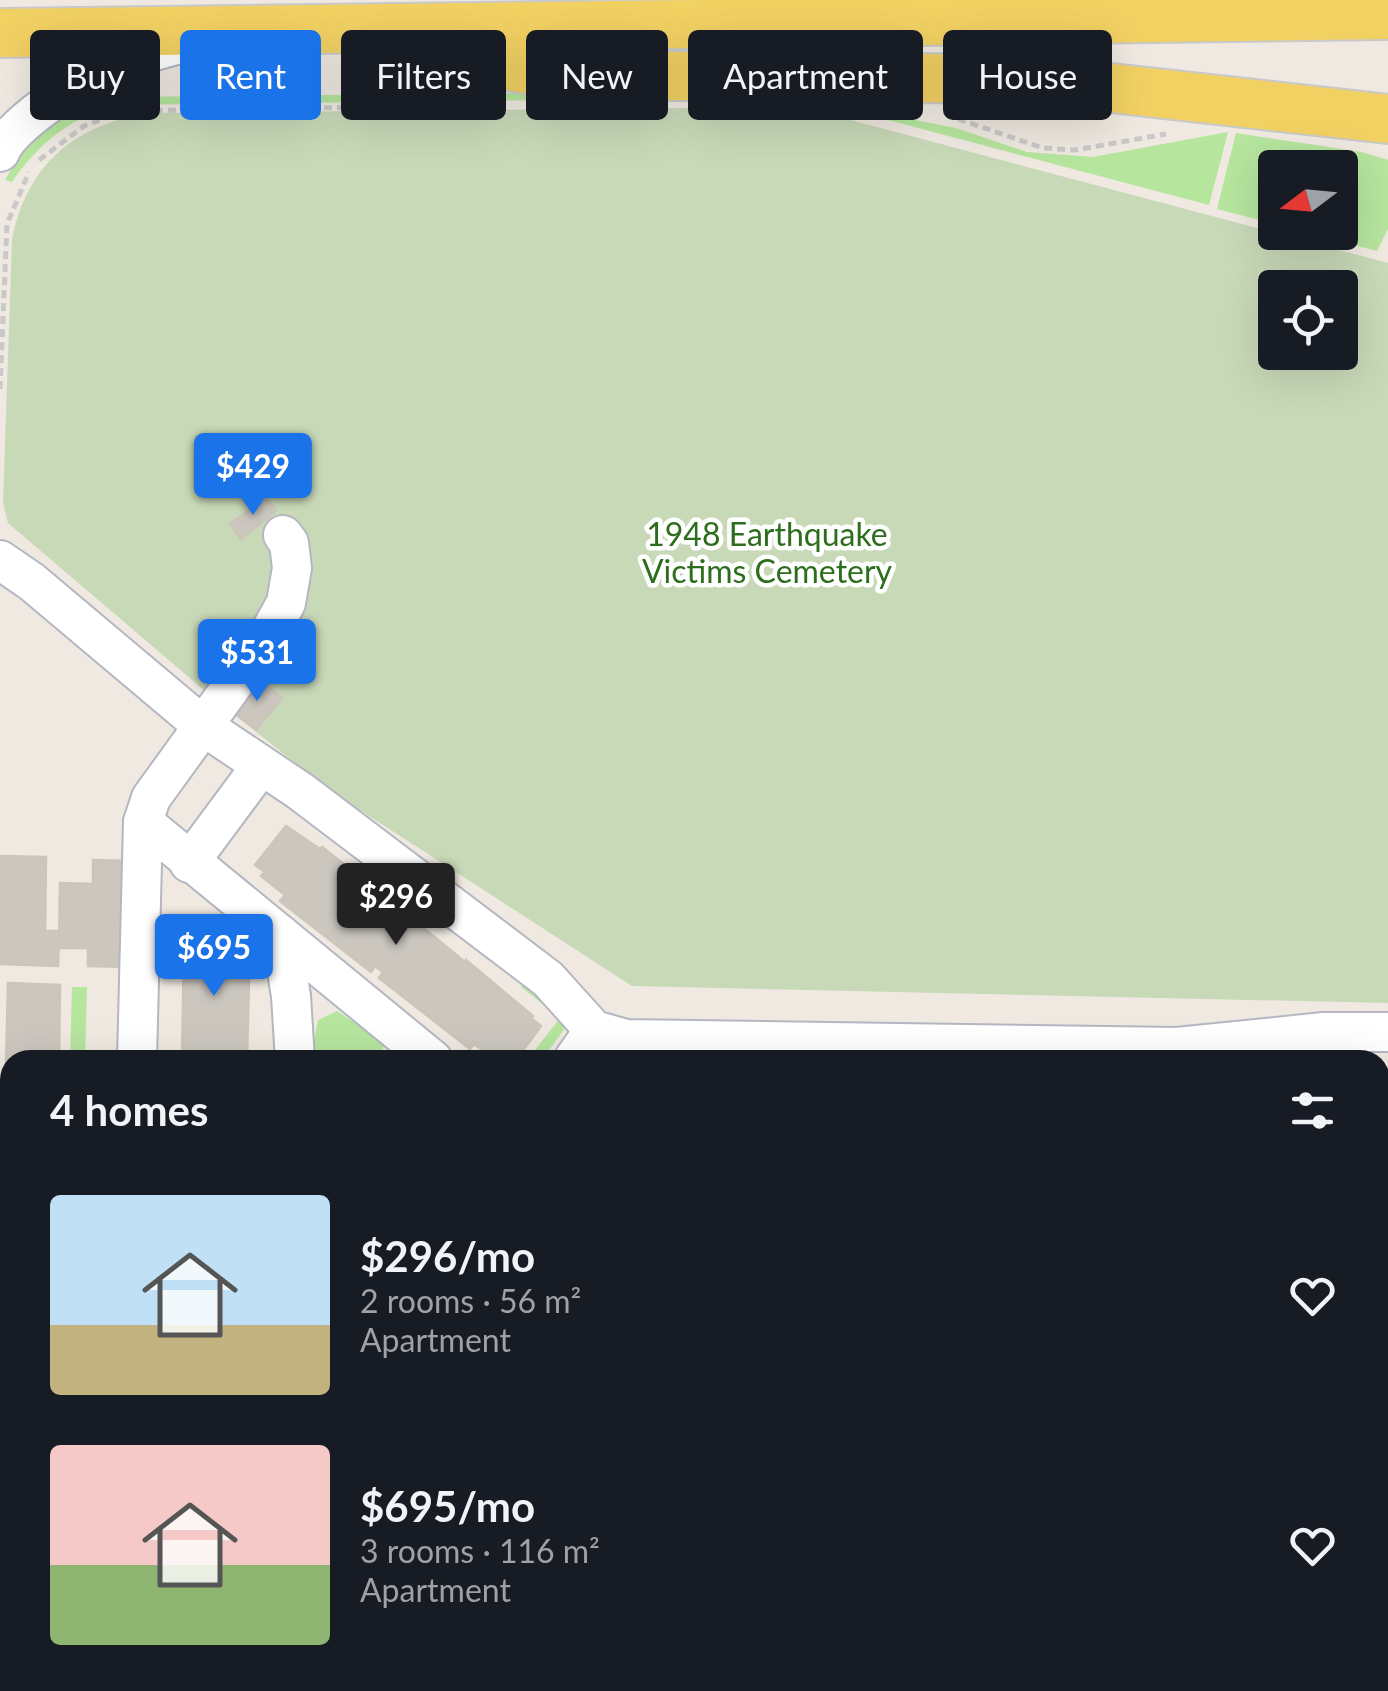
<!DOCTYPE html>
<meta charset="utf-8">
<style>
:root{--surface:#171b24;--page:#20242c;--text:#f1f3f6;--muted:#9ea1a6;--accent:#1a73e8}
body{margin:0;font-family:Lato,sans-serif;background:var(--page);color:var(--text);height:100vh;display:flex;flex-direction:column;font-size:38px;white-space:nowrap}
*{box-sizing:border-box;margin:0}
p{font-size:32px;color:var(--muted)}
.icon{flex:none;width:55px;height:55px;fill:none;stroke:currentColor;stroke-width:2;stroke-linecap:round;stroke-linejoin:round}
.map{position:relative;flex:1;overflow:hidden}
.drawer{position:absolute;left:0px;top:1050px;width:1390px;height:642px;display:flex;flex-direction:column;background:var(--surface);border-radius:30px 30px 0 0;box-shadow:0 10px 40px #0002}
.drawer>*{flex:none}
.top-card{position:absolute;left:30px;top:30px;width:1330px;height:90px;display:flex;gap:20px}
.needle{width:65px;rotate:254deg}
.controls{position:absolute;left:1258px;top:150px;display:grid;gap:20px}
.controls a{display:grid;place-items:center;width:100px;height:100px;border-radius:10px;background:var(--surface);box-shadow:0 10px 40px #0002;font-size:50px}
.price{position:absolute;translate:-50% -85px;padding:0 22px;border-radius:10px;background:var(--accent);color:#fff;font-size:32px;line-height:65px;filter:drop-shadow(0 2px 5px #0008)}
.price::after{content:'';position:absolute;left:50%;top:60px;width:30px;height:22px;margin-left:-15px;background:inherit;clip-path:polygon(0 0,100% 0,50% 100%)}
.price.selected{background:#222;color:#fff}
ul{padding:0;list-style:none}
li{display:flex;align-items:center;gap:30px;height:250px;padding:0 50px}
li span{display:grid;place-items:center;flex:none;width:280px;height:200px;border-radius:10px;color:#555}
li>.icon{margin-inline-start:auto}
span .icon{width:120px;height:120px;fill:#fffc;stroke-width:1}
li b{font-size:42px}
h2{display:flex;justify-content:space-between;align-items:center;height:120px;padding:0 50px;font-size:42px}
.chip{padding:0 35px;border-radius:10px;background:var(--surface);box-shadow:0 10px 40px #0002;font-size:35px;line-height:90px}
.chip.selected{background:var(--accent);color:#fff}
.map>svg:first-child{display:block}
.green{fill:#b6e59e}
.cemetery{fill:#c8d9b8;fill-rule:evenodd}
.pitch{fill:#c9ec9a}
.building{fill:#cbc7bf;stroke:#cbc5ba;stroke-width:2.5}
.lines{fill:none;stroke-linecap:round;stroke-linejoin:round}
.minor-casing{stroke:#b4b7c1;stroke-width:42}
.major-casing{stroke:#c9c9c9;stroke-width:52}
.path{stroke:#c9c9c9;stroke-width:5;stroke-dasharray:8 5;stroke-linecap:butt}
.minor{stroke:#fff;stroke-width:38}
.major{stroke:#f2d163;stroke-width:48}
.labels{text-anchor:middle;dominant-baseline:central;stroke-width:9;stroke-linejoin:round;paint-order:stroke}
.park-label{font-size:32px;fill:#2c6e1b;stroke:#fff}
</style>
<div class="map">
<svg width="1388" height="1691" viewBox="0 0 1388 1691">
<rect width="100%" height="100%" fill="#efe9e1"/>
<g class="green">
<path d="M741 91 742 98 117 105C71 117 38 144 12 182L5 180C31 135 65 111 114 97Z"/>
<polygon points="873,112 956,128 1027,152 1093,157 1228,132 1209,205 873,116"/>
<polygon points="1236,133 1362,152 1388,160 1388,229 1377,251 1307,233 1340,232 1340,168 1275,168 1275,224 1217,209"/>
<polygon points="526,980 561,1007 570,1021 542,1060 527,1060 560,1018 521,987"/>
<polygon points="72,987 87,987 85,1060 70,1060"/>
<polygon points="337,1011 385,1043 378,1060 311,1060 318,1020"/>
<polygon points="0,1584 10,1584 10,1682 82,1683 82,1691 0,1691"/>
</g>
<path class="cemetery" d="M802 107 1388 263V1003L632 986 332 792 212 697 8 523 3 502 12 240C27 164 75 124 151 113ZM1275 288H1340V352H1275Z"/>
<g class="pitch">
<rect x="1076" y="1682" width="177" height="9"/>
<polygon points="913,1683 1072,1683 1071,1691 913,1691"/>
</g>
<g class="building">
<polygon points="266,497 276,511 241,539 230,524"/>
<polygon points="257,677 282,698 256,730 231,710"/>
<polygon points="286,826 320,849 322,847 368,883 366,886 392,905 393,903 465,962 466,960 533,1016 531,1018 541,1026 516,1060 501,1057 496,1060 474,1044 470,1049 379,978 383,972 375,966 371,972 280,901 285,895 261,876 265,872 255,865"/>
<polygon points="0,856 46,857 45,931 59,931 58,966 0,964"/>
<polygon points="93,860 129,861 127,967 88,966 88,948 59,948 60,883 93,884"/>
<polygon points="188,933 238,934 238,948 242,948 241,979 249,979 247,1060 182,1060 184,946 187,946"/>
<polygon points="8,983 60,985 59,1060 10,1060 10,1109 5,1109"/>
<polygon points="601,1053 633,1054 920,1060 591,1060 601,1058"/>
<polygon points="1380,1102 1388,1102 1388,1125 1380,1124"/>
<polygon points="4,1157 10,1157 10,1287 1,1287"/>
<polygon points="1380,1251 1383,1252 1383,1271 1388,1270 1388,1333 1380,1335"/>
<rect x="0" y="1336" width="10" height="125"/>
<rect x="1380" y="1482" width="8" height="63"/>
<polygon points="1380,1661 1388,1661 1388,1691 1307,1691 1307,1682 1380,1682"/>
<rect x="96" y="1682" width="85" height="9"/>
<rect x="181" y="1682" width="112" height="9"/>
<rect x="293" y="1682" width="68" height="9"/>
<rect x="363" y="1682" width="44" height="9"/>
<polygon points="407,1682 432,1682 431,1691 407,1691"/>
<rect x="498" y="1682" width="341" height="9"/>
</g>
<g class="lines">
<g class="minor-casing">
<g id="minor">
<path d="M0 152C11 125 76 83 103 70 130 57 163 48 192 41"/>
<polyline points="0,560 32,582 203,726 300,791 548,979 594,1030 626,1039 1177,1047"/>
<polyline points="143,822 433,1060"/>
<polyline points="189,863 261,766"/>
<polyline points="281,935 291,996 295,1060"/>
<polyline points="137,1060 143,822 151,798 266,639 286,603 292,568 289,543 283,535"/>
<polyline points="573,1060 594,1030"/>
<polyline points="1177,1060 1177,1047 1324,1032 1388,1032"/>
<polyline points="1380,1438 1388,1438"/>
<polyline points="0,1537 10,1537"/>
<polyline points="1380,1596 1388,1596"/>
<polyline points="465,1691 465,1682"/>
<polyline points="871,1691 871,1682"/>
</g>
</g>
<g class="major-casing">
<g id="major">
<polyline points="434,31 503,65 560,75 1031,79 1388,119"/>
<polyline points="0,33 1388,15"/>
</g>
</g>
<g class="path">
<polyline points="958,119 1043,148 1075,150 1166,134"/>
<polyline points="39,160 84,126 124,111 498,105"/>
<polyline points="0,389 7,224 29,172"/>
</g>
<use href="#minor" class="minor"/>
<use href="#major" class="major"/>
</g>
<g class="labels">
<g class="park-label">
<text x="767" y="533">1948 Earthquake<tspan x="767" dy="37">Victims Cemetery</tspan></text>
</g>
</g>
</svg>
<div class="controls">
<a><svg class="needle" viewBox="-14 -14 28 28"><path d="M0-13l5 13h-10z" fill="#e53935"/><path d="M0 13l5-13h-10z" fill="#9ea1a6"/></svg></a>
<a><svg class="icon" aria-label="locate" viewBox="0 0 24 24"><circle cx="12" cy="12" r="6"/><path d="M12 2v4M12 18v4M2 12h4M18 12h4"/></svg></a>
</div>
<b class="price" style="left:253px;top:518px">$429</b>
<b class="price" style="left:257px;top:704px">$531</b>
<b class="price selected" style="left:396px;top:948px">$296</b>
<b class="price" style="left:214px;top:999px">$695</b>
<div class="top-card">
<a class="chip">Buy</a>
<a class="chip selected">Rent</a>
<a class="chip">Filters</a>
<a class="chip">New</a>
<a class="chip">Apartment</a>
<a class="chip">House</a>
</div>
<section class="drawer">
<h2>4 homes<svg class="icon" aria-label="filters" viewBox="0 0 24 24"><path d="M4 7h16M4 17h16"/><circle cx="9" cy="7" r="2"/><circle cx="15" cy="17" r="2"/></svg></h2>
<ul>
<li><span style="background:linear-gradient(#bfe0f5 65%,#c2b280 0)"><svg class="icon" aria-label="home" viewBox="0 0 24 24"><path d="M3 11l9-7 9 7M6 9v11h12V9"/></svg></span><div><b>$296/mo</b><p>2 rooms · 56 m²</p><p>Apartment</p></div><svg class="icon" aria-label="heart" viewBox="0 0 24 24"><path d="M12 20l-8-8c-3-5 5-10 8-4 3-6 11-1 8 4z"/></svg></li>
<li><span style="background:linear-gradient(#f6c9c9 60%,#8fb573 0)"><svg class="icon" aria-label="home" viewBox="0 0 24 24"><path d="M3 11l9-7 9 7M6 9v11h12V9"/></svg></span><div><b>$695/mo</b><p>3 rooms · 116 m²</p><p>Apartment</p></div><svg class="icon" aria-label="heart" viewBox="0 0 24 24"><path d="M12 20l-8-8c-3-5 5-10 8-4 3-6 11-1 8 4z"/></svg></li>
</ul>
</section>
</div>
